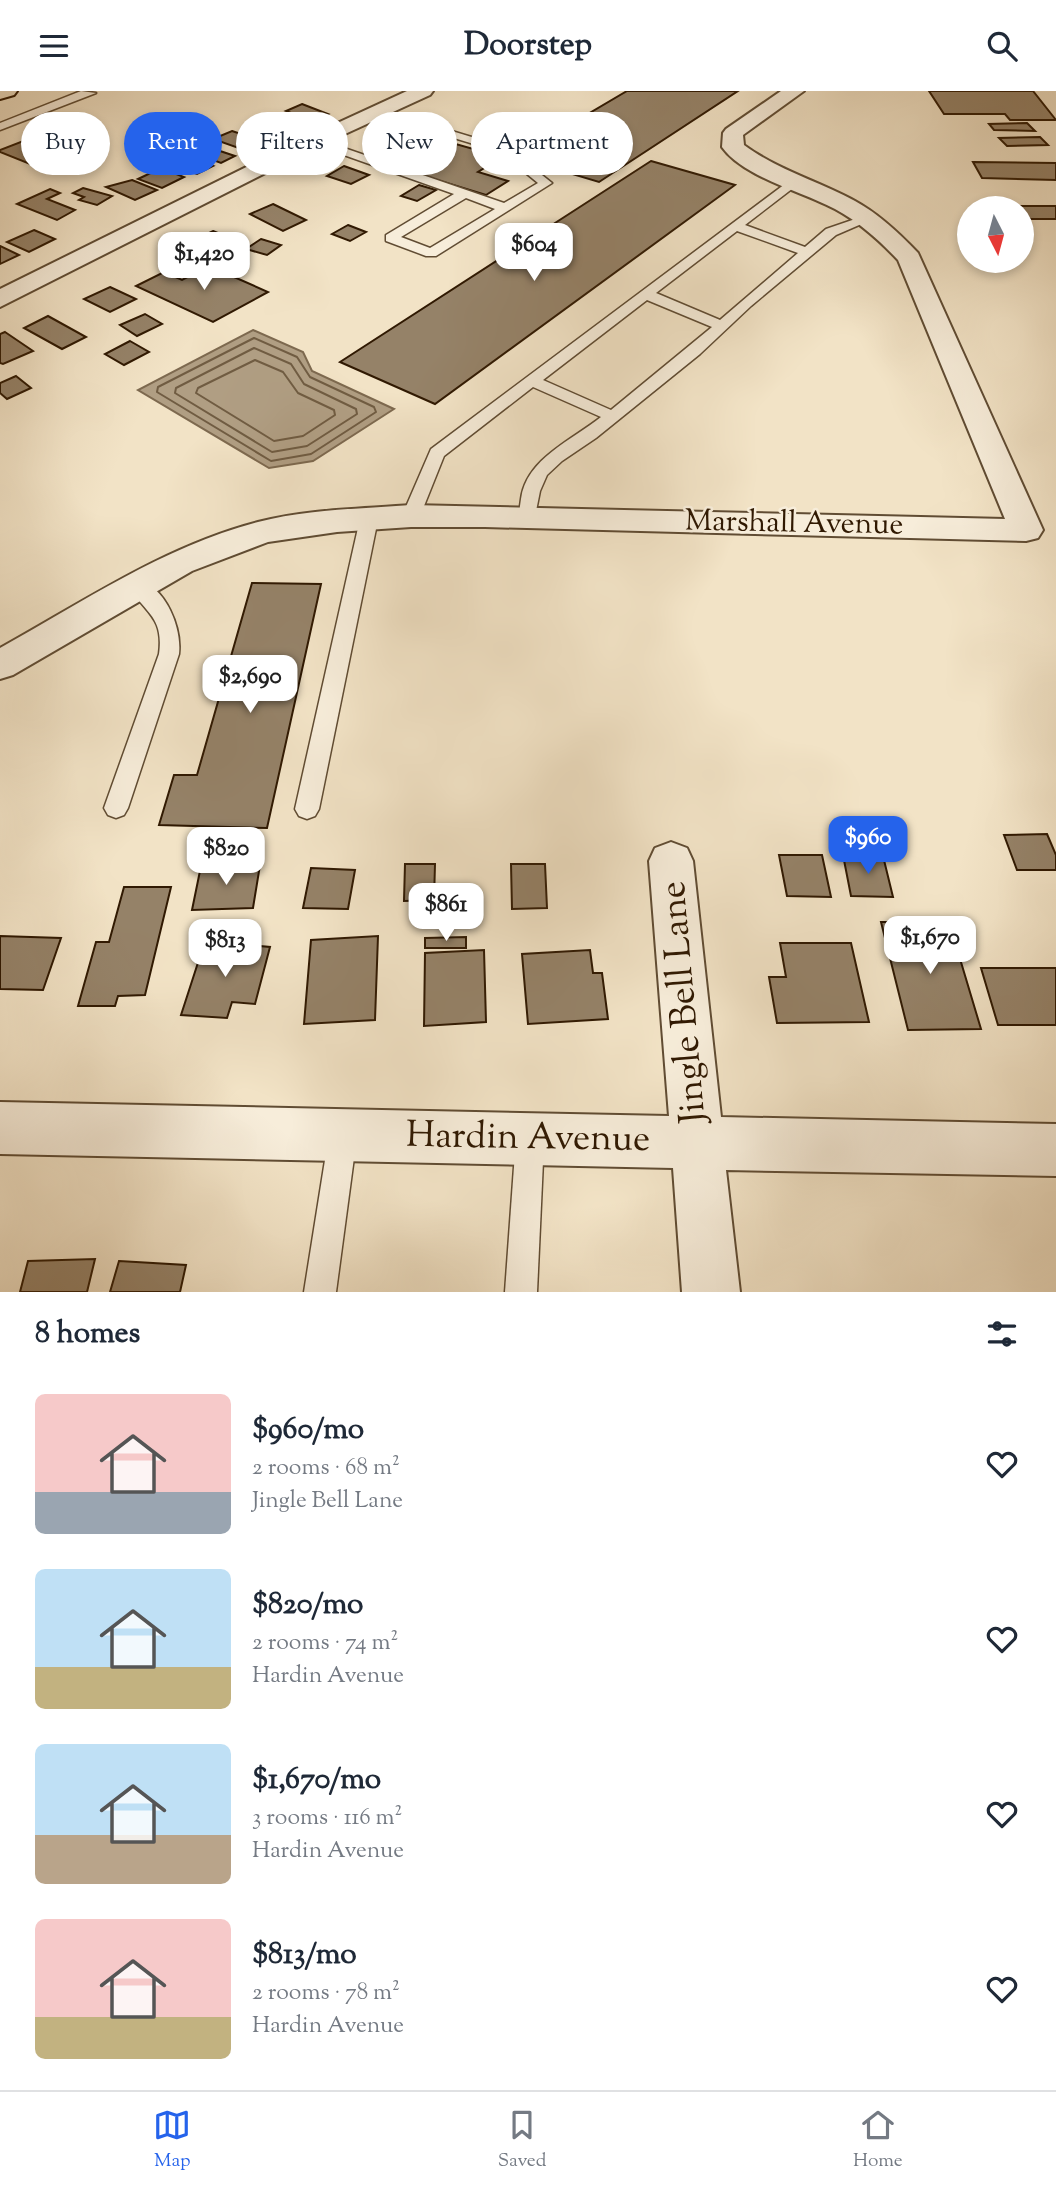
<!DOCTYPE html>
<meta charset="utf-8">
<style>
:root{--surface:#fff;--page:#f2f2f3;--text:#1f2937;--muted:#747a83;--line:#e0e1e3;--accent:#2563eb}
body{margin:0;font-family:"Sorts Mill Goudy",serif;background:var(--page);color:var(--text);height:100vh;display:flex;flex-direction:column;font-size:26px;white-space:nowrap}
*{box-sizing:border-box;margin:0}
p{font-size:23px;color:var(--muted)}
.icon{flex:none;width:38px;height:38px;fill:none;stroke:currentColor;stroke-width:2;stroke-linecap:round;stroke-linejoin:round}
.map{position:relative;height:1201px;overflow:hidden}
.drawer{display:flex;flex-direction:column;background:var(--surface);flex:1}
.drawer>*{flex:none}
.banner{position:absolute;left:21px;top:21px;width:700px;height:63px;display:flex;gap:14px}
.needle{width:46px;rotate:174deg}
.controls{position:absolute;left:957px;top:105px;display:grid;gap:14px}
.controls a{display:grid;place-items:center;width:77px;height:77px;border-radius:50%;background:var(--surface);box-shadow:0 4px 10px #0003;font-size:35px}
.price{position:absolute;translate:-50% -60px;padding:0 16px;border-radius:14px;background:#fff;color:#222;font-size:23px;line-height:46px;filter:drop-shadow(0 2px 4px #0008)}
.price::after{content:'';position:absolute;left:50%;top:42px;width:21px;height:16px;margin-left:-10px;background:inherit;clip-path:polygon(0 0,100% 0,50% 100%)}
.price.active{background:var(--accent);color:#fff}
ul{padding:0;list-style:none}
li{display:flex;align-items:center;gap:21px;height:175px;padding:0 35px}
li span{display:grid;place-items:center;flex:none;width:196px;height:140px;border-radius:10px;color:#555}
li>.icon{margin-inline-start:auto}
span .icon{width:84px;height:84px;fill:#fffc;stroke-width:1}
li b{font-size:30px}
h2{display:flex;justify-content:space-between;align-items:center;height:84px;padding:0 35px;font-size:30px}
.chip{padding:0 24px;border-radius:32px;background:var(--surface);box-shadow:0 4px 10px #0003;font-size:24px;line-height:63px}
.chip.active{background:var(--accent);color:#fff}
header{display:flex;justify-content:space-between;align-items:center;height:91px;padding:0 35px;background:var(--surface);font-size:32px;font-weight:800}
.menu{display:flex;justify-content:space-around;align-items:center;height:98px;border-top:2px solid var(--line);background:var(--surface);font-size:19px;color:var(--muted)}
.menu a{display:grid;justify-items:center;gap:4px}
.menu .active{color:var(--accent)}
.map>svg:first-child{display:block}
.water{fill:#b09e83;stroke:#7d694f;stroke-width:2}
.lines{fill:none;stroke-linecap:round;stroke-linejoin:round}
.shore{stroke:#705c42;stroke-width:2}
.building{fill:#958268;stroke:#301902;stroke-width:2}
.service-casing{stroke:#604c33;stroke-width:3}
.minor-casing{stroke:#604c33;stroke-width:4}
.primary-casing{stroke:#301902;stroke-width:4}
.service{fill:#f7edda;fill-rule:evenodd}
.minor{fill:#f7edda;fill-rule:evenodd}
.primary{fill:#f2e3c6;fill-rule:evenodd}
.labels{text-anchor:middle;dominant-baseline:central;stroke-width:5;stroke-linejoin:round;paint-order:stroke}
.street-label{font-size:30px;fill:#301902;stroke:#f7edda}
.near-street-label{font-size:37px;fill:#301902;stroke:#f7edda}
</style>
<header><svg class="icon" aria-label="menu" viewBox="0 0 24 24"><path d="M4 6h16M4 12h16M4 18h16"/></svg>Doorstep<svg class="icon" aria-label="search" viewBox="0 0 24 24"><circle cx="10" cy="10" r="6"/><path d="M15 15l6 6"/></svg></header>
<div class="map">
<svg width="1056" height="1201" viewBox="0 0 1056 1201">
<rect width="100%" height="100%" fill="#f2e3c6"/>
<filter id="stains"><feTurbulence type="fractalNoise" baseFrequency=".00286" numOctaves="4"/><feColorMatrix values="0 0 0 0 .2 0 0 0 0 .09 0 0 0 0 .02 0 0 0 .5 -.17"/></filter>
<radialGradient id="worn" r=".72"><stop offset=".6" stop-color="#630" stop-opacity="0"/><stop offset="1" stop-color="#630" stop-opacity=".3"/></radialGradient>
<polygon class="water" points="253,239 303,261 312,280 394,318 313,370 269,377 138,299"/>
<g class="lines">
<g class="shore">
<polygon points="254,247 297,266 310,286 374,316 376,321 311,363 271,370 157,301 158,296"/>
<polygon points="254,257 291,273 304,293 356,318 357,323 307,355 272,361 175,302 176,297"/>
<polygon points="255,269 283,281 298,302 334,319 335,324 303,345 274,350 196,302 198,297"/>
</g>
</g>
<g class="building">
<polygon points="627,0 738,0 599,91 515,66"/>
<polygon points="929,0 1033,0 1056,29 1010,29 1005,23 944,23"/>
<polygon points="302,13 328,23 311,30 286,20"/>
<polygon points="281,27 308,36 289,44 262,35"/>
<polygon points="1027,32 1035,40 994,39 989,33"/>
<polygon points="62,35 94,47 30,73 0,61 0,59"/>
<polygon points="232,40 265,51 247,60 213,48"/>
<polygon points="413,41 502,66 478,81 508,90 486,104 365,67"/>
<polygon points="168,44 181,49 167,55 153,50"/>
<polygon points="1040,46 1048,54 1007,55 999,47"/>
<polygon points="205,55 235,65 221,72 191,61"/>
<polygon points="185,66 213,75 197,83 169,73"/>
<polygon points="651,70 735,94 435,313 340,271"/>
<polygon points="973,71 1056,72 1056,89 982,87"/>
<polygon points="344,75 369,84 351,93 327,85"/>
<polygon points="161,77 184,86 162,97 138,88"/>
<polygon points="132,89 157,99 135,109 106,96"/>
<polygon points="419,94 436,99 417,110 401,105"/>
<polygon points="83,97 112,105 97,114 79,109 84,106 73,102"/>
<polygon points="50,98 60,102 47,108 75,119 57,129 17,113"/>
<polygon points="273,113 306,129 283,140 250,123"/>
<polygon points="976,115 1056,115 1056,128 1022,128 1022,117 977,117"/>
<polygon points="348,134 366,141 350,150 332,143"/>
<polygon points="34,139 55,148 29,161 7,151"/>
<polygon points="213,140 242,152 217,164 188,152"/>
<polygon points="261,148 281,154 267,164 246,158"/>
<polygon points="0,155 19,164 0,173"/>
<polygon points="209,175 268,201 213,231 136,195 164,181 182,189"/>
<polygon points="110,196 136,208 110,221 84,208"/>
<polygon points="145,223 162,233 137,245 120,234"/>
<polygon points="48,225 86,246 62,258 24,237"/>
<polygon points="5,241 33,260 3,273 0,272 0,243"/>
<polygon points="130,250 149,261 124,274 105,263"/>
<polygon points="16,285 31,297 7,308 0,302 0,292"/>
<polygon points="252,492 321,493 267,737 159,734 174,684 197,684"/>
<polygon points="1047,743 1056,764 1056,779 1017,779 1004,744"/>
<polygon points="779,764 822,764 831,806 787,805"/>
<polygon points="843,764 883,765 893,806 851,805"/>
<polygon points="405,773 435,773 434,809 404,810"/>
<polygon points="511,773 545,773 547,817 512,818"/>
<polygon points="260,774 253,817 192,819 201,775"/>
<polygon points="311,777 355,779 348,818 303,817"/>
<polygon points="124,796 171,796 145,904 118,905 115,915 78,915 96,851 109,851"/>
<polygon points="881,831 949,831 981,938 908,939"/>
<polygon points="0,845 61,847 43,899 0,898"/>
<polygon points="378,845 375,929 304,933 311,849"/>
<polygon points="466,846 466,857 425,857 425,847"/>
<polygon points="205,850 270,856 255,913 232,911 227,927 181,924"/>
<polygon points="780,852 851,852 869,931 777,932 769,886 786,886"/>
<polygon points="484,859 486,931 424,935 425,862"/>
<polygon points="590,859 593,882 602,882 608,928 528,933 522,863"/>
<polygon points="981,877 1056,877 1056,934 998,934"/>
<polygon points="95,1168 87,1201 20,1201 28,1170"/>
<polygon points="119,1170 186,1174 180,1201 110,1201"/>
</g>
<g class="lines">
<g class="service-casing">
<g id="service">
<polygon points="81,0 96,2 0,39 0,32"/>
<path d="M379 18 508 57 552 92 436 165H426L386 150V144L454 103 310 52V48H318L504 112 538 92 500 61 375 23V19ZM466 107 495 118 430 157 401 146Z"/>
<path d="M793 87 797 88V94L745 134 805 156 826 138 867 124 873 128 836 144 751 215 700 263 596 347 562 370 547 384 540 400 534 430H522C518 423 520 416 521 408 526 368 572 349 601 326L533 296 444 365 420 425 411 431 405 429 402 425 431 358ZM737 140 798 162 720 229 656 202ZM647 209 712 236 611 319 543 289Z"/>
<polygon points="369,422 378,428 319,718 315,725 307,728 299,725 295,718 360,428"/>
<path d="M139 489C166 497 182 537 179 563L128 717 124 724 116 727 108 724 104 717 159 563C164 526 146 523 129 496L132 491Z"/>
<polygon points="343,1030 353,1034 357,1044 336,1201 304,1201 329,1044 333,1034"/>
<polygon points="530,1034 540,1038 544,1048 537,1201 505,1201 516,1048 520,1038"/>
</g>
</g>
<g class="minor-casing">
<g id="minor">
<polygon points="407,0 433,0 430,4 321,54 0,216 0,198 307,46"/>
<path d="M781 0H804L743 44 744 54C778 79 818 90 855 110 879 123 899 142 918 162L1043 439 1038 447 1026 450 485 436H411L337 441 268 451 192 480 13 584 0 588V557C83 511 165 455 258 431 307 418 361 418 411 414L1005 428 898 169C879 149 859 131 835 118 803 101 743 86 722 56L723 42 726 38Z"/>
<polygon points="671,751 687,757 693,770 721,1026 1056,1033 1056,1085 726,1079 740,1201 682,1201 673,1077 0,1063 0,1011 669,1025 649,770 655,757"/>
</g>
</g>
<g class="primary-casing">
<polygon id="primary" points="0,0 17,0 14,4 0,8"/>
</g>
<use href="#service" class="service"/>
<use href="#minor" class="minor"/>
<use href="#primary" class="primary"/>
</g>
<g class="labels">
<g class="street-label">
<text transform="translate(794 433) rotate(1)">Marshall Avenue</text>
</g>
<g class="near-street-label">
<text transform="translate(685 911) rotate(-95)">Jingle Bell Lane</text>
<text transform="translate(528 1048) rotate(1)">Hardin Avenue</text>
</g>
</g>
<rect width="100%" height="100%" filter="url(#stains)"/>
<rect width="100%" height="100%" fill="url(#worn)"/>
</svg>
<div class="controls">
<a><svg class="needle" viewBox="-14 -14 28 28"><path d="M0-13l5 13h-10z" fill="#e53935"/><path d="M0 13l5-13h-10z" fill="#747a83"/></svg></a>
</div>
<b class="price" style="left:534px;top:192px">$604</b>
<b class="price" style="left:204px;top:201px">$1,420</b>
<b class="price" style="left:250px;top:624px">$2,690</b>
<b class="price active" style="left:868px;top:785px">$960</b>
<b class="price" style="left:226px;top:796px">$820</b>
<b class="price" style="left:446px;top:852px">$861</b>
<b class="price" style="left:930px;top:885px">$1,670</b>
<b class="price" style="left:225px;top:888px">$813</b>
<div class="banner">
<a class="chip">Buy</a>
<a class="chip active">Rent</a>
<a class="chip">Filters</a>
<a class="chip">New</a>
<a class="chip">Apartment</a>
</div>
</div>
<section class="drawer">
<h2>8 homes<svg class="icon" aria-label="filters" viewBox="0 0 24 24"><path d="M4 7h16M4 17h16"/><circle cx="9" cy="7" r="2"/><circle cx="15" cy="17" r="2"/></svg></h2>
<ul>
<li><span style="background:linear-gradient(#f6c9c9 70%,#9aa5b1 0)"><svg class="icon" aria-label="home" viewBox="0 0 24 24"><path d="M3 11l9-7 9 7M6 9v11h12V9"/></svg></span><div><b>$960/mo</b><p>2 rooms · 68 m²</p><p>Jingle Bell Lane</p></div><svg class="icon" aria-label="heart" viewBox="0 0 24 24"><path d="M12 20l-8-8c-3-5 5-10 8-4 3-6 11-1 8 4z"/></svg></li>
<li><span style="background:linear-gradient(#bfe0f5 70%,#c2b280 0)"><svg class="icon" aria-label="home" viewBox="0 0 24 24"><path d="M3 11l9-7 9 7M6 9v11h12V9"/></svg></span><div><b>$820/mo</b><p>2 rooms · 74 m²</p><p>Hardin Avenue</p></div><svg class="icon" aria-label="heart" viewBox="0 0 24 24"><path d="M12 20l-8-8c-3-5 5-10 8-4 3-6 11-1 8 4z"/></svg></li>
<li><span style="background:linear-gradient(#bfe0f5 65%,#b9a48a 0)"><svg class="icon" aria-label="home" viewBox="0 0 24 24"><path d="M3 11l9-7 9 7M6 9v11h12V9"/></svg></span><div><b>$1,670/mo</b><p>3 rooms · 116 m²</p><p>Hardin Avenue</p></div><svg class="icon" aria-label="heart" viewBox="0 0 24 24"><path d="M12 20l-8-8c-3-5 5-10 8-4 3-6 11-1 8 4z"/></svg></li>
<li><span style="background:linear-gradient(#f6c9c9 70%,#c2b280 0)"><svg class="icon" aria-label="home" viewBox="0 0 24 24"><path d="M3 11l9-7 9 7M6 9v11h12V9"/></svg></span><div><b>$813/mo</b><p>2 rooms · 78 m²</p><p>Hardin Avenue</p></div><svg class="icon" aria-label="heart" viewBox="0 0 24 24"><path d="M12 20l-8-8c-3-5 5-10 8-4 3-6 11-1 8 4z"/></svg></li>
</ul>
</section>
<nav class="menu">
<a class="active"><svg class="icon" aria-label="map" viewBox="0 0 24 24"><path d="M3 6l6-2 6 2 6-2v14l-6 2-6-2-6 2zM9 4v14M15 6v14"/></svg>Map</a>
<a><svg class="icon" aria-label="saved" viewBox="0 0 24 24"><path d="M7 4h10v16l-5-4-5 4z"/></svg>Saved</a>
<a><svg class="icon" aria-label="home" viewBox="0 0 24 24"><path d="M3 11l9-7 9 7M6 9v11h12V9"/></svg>Home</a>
</nav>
